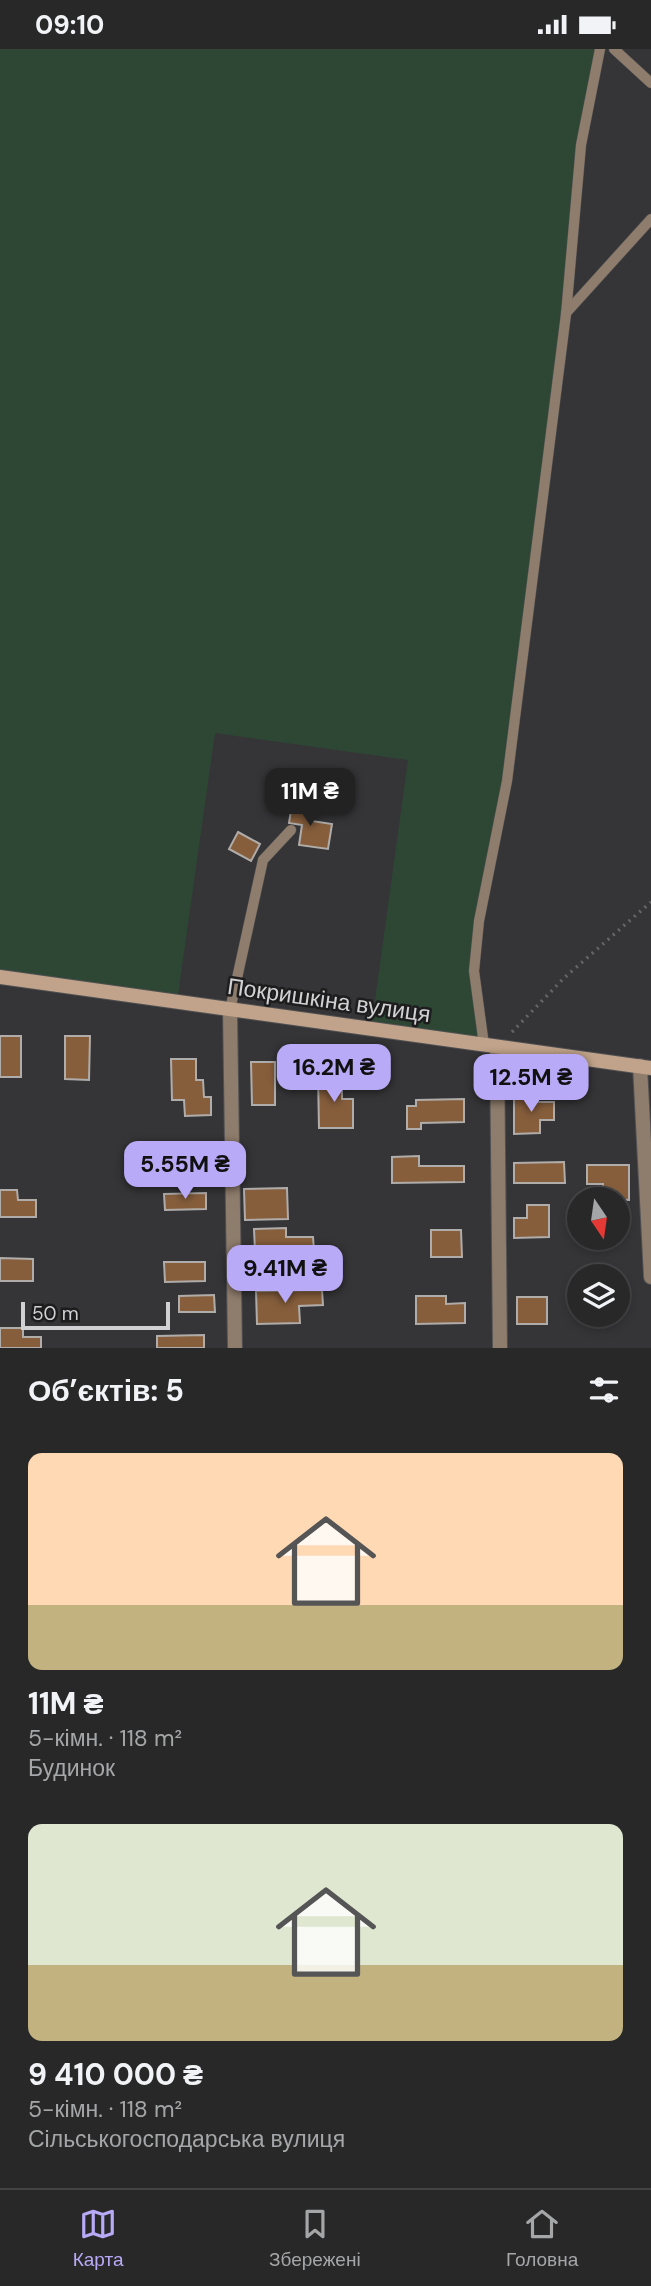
<!DOCTYPE html>
<html lang="uk">
<meta charset="utf-8">
<style>
:root{--surface:#282829;--page:#303031;--text:#f1f3f6;--muted:#a5a6a8;--line:#444446;--accent:#b9aaf7}
body{margin:0;font-family:"DM Sans",sans-serif;background:var(--page);color:var(--text);height:100vh;display:flex;flex-direction:column;font-size:26px;white-space:nowrap}
*{box-sizing:border-box;margin:0}
p{font-size:23px;color:var(--muted)}
.icon{flex:none;width:38px;height:38px;fill:none;stroke:currentColor;stroke-width:2;stroke-linecap:round;stroke-linejoin:round}
.map{position:relative;height:1299px;overflow:hidden}
.sheet{display:flex;flex-direction:column;background:var(--surface);flex:1}
.sheet>*{flex:none}
.needle{width:46px;rotate:167deg}
.tools{position:absolute;left:567px;top:1138px;display:grid;gap:14px}
.tools a{display:grid;place-items:center;width:63px;height:63px;border-radius:50%;background:var(--surface);box-shadow:0 4px 10px #0003,0 0 0 2px var(--line);font-size:35px}
.scale{position:absolute;left:21px;bottom:18px;width:149px;box-sizing:border-box;padding-left:7px;border:4px solid #d1d1d3;border-top:0;font-size:19px;line-height:24px;white-space:nowrap;color:#d1d1d3;-webkit-text-stroke:5px #1d1d1e;paint-order:stroke}
.price{position:absolute;translate:-50% -60px;padding:0 16px;border-radius:14px;background:var(--accent);color:#111;font-size:23px;line-height:46px;filter:drop-shadow(0 2px 4px #0008)}
.price::after{content:'';position:absolute;left:50%;top:42px;width:21px;height:16px;margin-left:-10px;background:inherit;clip-path:polygon(0 0,100% 0,50% 100%)}
.price.current{background:#222;color:#fff}
ul{padding:0;list-style:none}
li{display:grid;align-content:center;gap:14px;height:371px;padding:0 28px}
li span{display:grid;place-items:center;height:217px;border-radius:14px;color:#555}
li>.icon{margin-inline-start:auto}
span .icon{width:126px;height:126px;fill:#fffc;stroke-width:1}
li b{font-size:30px}
h2{display:flex;justify-content:space-between;align-items:center;height:84px;padding:0 28px;font-size:30px}
.status{display:flex;justify-content:space-between;align-items:center;height:49px;padding:0 35px;background:var(--surface);direction:ltr}
.status svg{height:19px;fill:currentColor}
.tab-bar{display:flex;justify-content:space-around;align-items:center;height:98px;border-top:2px solid var(--line);background:var(--surface);font-size:19px;color:var(--muted)}
.tab-bar a{display:grid;justify-items:center;gap:4px}
.tab-bar .current{color:var(--accent)}
.map>svg:first-child{display:block}
.green{fill:#2d4734}
.building{fill:#865e3c;stroke:#afacaa;stroke-width:2}
.lines{fill:none;stroke-linecap:round;stroke-linejoin:round}
.lane-casing{stroke:#515153;stroke-width:11}
.street-casing{stroke:#515153;stroke-width:16}
.secondary-casing{stroke:#515153;stroke-width:16}
.path{stroke:#666668;stroke-width:3.5;stroke-dasharray:2 5;stroke-linecap:butt}
.lane{stroke:#8e7c6c;stroke-width:10}
.street{stroke:#8e7c6c;stroke-width:14}
.secondary{stroke:#c0a38a;stroke-width:14}
.labels{text-anchor:middle;dominant-baseline:central;stroke-width:5;stroke-linejoin:round;paint-order:stroke}
.street-label{font-size:23px;fill:#d1d1d3;stroke:#1d1d1e}
</style>
<div class="status"><b>09:10</b><svg viewBox="0 0 49 12"><path d="M0 12V9h3v3zM5 12V6h3v6zM10 12V3h3v9zM15 12V0h3v12zM26 1h20v11H26zM47 4h2v5h-2z"/></svg></div>
<div class="map">
<svg width="651" height="1299" viewBox="0 0 651 1299">
<rect width="100%" height="100%" fill="#353537"/>
<polygon class="green" points="0,0 600,0 594,27 531,555 474,922 484,996 371,980 408,711 215,684 177,953 0,928"/>
<g class="building">
<polygon points="292,755 314,758 312,772 332,775 328,800 299,796 302,776 289,774"/>
<polygon points="238,783 260,795 251,812 229,800"/>
<rect x="0" y="987" width="21" height="41"/>
<polygon points="65,987 90,987 89,1031 65,1030"/>
<polygon points="171,1010 196,1010 196,1031 203,1031 204,1048 211,1048 211,1066 185,1067 184,1051 172,1051"/>
<polygon points="251,1013 275,1013 275,1056 252,1056"/>
<polygon points="342,1026 342,1050 353,1050 353,1079 319,1079 318,1027"/>
<polygon points="514,1046 535,1046 535,1053 554,1053 554,1071 540,1071 540,1084 514,1085"/>
<polygon points="464,1050 464,1073 421,1074 421,1080 407,1080 407,1057 416,1057 416,1051"/>
<polygon points="206,1107 207,1127 164,1127 164,1108"/>
<polygon points="419,1107 419,1117 464,1117 464,1133 392,1134 392,1108"/>
<polygon points="564,1113 565,1134 514,1134 514,1114"/>
<polygon points="587,1116 629,1116 629,1151 603,1150 603,1135 587,1135"/>
<polygon points="287,1139 288,1170 245,1171 244,1140"/>
<polygon points="0,1141 17,1141 18,1151 36,1151 36,1168 0,1168"/>
<polygon points="206,1144 206,1160 165,1161 164,1145"/>
<polygon points="527,1156 549,1156 549,1188 514,1189 514,1169 527,1169"/>
<polygon points="286,1179 286,1188 313,1188 314,1201 255,1202 254,1180"/>
<polygon points="431,1181 461,1181 462,1208 431,1208"/>
<polygon points="0,1209 33,1210 33,1232 0,1232"/>
<polygon points="164,1213 205,1213 205,1232 165,1233"/>
<polygon points="317,1215 317,1235 254,1236 254,1216"/>
<polygon points="322,1241 323,1256 299,1257 300,1274 257,1275 256,1242"/>
<polygon points="214,1246 215,1263 179,1263 179,1247"/>
<polygon points="416,1247 446,1247 446,1255 465,1254 465,1274 416,1275"/>
<rect x="517" y="1248" width="30" height="27"/>
<polygon points="0,1279 23,1279 23,1288 41,1288 41,1299 0,1299"/>
<polygon points="204,1286 204,1299 157,1299 157,1287"/>
</g>
<g class="lines">
<g class="lane-casing">
<g id="lane">
<polyline points="614,0 651,34"/>
<polyline points="566,264 651,170"/>
<polyline points="230,961 263,811 291,781"/>
<polyline points="484,996 474,922 479,872 507,732 566,265 581,96 600,0"/>
</g>
</g>
<g class="street-casing">
<g id="street">
<polyline points="230,961 235,1299"/>
<polyline points="497,998 500,1299"/>
<polyline points="640,1017 651,1228"/>
</g>
</g>
<g class="secondary-casing">
<polyline id="secondary" points="0,928 651,1019"/>
</g>
<polyline class="path" points="512,983 564,929 651,853"/>
<use href="#lane" class="lane"/>
<use href="#street" class="street"/>
<use href="#secondary" class="secondary"/>
</g>
<g class="labels">
<g class="street-label">
<text transform="translate(329 951) rotate(8)">Покришкіна вулиця</text>
</g>
</g>
</svg>
<div class="tools">
<a><svg class="needle" viewBox="-14 -14 28 28"><path d="M0-13l5 13h-10z" fill="#e53935"/><path d="M0 13l5-13h-10z" fill="#a5a6a8"/></svg></a>
<a><svg class="icon" aria-label="layers" viewBox="0 0 24 24"><path d="M12 4l9 5-9 5-9-5zM3 14l9 5 9-5"/></svg></a>
</div>
<div class="scale">50 m</div>
<b class="price current" style="left:310px;top:779px">11M ₴</b>
<b class="price" style="left:334px;top:1055px">16.2M ₴</b>
<b class="price" style="left:531px;top:1065px">12.5M ₴</b>
<b class="price" style="left:185px;top:1152px">5.55M ₴</b>
<b class="price" style="left:285px;top:1256px">9.41M ₴</b>
</div>
<section class="sheet">
<h2>Об’єктів: 5<svg class="icon" aria-label="filters" viewBox="0 0 24 24"><path d="M4 7h16M4 17h16"/><circle cx="9" cy="7" r="2"/><circle cx="15" cy="17" r="2"/></svg></h2>
<ul>
<li><span style="background:linear-gradient(#ffd9b3 70%,#c2b280 0)"><svg class="icon" aria-label="home" viewBox="0 0 24 24"><path d="M3 11l9-7 9 7M6 9v11h12V9"/></svg></span><div><b>11M ₴</b><p>5-кімн. · 118 m²</p><p>Будинок</p></div></li>
<li><span style="background:linear-gradient(#dfe7d0 65%,#c2b280 0)"><svg class="icon" aria-label="home" viewBox="0 0 24 24"><path d="M3 11l9-7 9 7M6 9v11h12V9"/></svg></span><div><b>9 410 000 ₴</b><p>5-кімн. · 118 m²</p><p>Сільськогосподарська вулиця</p></div></li>
</ul>
</section>
<nav class="tab-bar">
<a class="current"><svg class="icon" aria-label="map" viewBox="0 0 24 24"><path d="M3 6l6-2 6 2 6-2v14l-6 2-6-2-6 2zM9 4v14M15 6v14"/></svg>Карта</a>
<a><svg class="icon" aria-label="saved" viewBox="0 0 24 24"><path d="M7 4h10v16l-5-4-5 4z"/></svg>Збережені</a>
<a><svg class="icon" aria-label="home" viewBox="0 0 24 24"><path d="M3 11l9-7 9 7M6 9v11h12V9"/></svg>Головна</a>
</nav>
